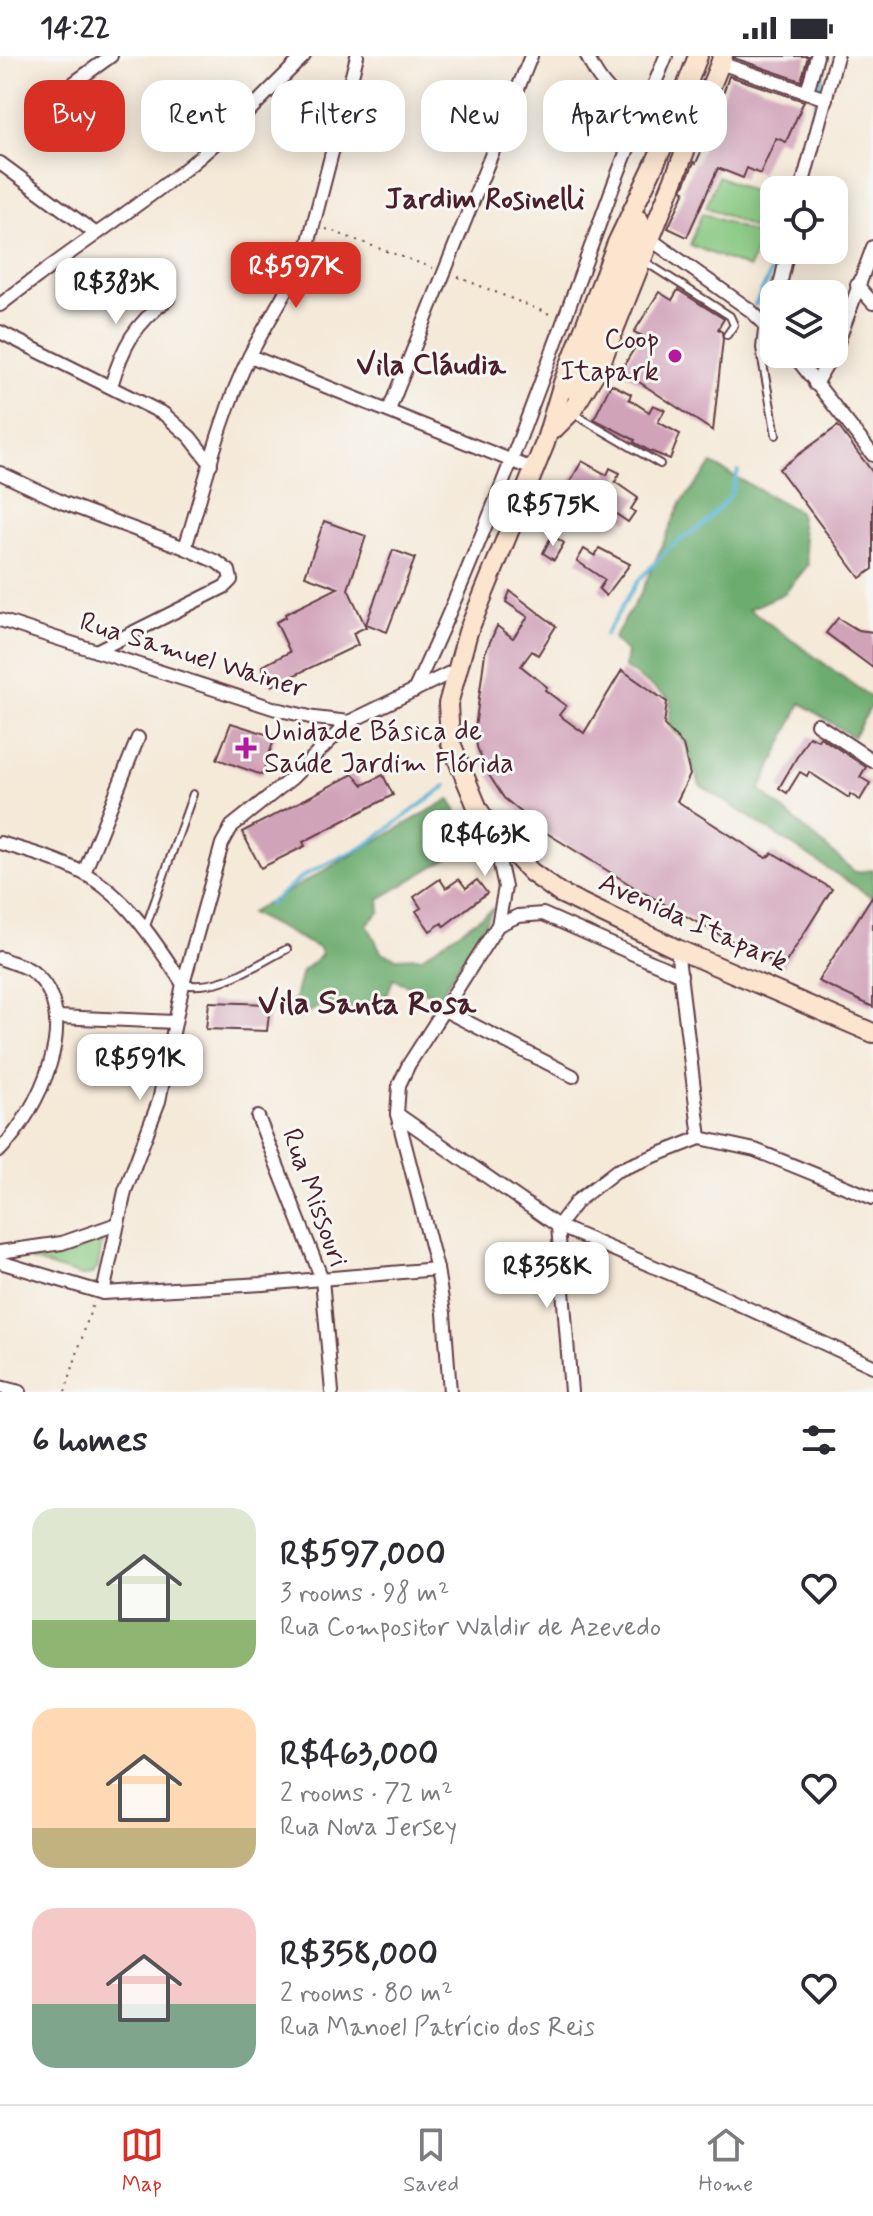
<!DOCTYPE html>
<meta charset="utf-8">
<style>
:root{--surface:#fff;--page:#f2f2f3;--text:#2b2b33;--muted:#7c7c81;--line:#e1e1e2;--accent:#d93025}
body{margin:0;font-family:Mynerve,sans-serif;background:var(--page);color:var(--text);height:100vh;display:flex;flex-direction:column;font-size:30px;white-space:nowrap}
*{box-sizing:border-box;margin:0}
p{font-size:26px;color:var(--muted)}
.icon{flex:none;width:44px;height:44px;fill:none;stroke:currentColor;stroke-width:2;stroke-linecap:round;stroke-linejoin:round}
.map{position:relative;height:1336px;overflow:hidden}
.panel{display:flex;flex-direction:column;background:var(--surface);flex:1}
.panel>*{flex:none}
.banner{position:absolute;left:24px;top:24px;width:826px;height:72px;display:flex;gap:16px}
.tools{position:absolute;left:760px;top:120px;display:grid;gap:16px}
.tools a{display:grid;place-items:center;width:88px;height:88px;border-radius:16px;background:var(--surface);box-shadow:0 4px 20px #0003;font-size:40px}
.price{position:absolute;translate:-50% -68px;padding:0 18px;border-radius:16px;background:#fff;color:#222;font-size:26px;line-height:52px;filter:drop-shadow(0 2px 4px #0008)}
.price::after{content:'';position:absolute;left:50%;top:48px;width:24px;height:18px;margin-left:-12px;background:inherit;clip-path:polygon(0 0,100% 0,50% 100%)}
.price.current{background:var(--accent);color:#fff}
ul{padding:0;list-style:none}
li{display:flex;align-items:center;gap:24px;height:200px;padding:0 32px}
li span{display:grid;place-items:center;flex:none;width:224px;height:160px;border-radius:24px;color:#555}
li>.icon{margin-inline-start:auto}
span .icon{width:96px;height:96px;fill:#fffc;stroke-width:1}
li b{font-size:34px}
h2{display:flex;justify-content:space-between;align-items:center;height:96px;padding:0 32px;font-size:34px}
.chip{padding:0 28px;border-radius:24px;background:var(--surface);box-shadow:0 4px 20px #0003;font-size:28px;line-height:72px}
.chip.current{background:var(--accent);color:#fff}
.status{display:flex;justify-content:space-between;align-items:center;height:56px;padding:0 40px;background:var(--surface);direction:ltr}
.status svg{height:22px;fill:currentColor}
.tabs{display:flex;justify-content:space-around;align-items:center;height:112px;border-top:2px solid var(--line);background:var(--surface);font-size:22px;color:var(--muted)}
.tabs a{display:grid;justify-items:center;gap:4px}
.tabs .current{color:var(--accent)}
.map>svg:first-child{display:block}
.green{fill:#86c880;stroke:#687456;stroke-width:2}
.forest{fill:#6cac6e;stroke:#5b664c;stroke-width:2}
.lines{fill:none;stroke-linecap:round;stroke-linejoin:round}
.stream{stroke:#57b2d5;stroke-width:4}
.building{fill:#d1a3b9}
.lane-casing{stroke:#643d45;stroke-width:10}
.street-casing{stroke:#643d45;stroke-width:16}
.secondary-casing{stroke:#643d45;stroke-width:22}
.path{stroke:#643d45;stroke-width:2;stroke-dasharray:2 6;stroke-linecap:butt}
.lane{stroke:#fff;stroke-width:6}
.street{stroke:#fff;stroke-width:12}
.secondary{stroke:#fbe5cf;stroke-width:18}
.poi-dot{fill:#b5179e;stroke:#f6f6f2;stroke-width:3}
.labels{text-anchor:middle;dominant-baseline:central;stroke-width:6;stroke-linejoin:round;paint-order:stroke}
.poi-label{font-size:28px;fill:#4a1f2b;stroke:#f6f6f2;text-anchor:end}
.street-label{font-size:28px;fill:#4a1f2b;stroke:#f6f6f2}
.neighbourhood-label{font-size:30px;font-weight:bold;fill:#4a1f2b;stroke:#f6f6f2}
.quarter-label{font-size:32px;font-weight:bold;fill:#4a1f2b;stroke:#f6f6f2}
</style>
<div class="status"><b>14:22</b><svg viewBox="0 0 49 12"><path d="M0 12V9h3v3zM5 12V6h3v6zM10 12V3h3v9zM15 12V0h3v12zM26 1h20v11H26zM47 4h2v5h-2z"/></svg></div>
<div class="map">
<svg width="873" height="1336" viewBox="0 0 873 1336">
<rect width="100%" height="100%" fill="#f6f6f2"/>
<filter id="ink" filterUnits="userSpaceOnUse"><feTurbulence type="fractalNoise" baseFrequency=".0125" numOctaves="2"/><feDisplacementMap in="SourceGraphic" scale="16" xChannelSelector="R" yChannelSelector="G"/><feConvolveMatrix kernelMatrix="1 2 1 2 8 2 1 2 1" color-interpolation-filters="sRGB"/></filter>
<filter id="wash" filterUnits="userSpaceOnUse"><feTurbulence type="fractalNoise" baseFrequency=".006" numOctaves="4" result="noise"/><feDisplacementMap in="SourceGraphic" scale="32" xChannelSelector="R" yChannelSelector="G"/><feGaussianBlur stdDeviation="1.8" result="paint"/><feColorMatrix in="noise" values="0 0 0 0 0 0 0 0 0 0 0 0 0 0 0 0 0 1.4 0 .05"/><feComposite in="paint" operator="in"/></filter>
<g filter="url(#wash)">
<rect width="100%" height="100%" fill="#f5e9d8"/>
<g class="green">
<polygon points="718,120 772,144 760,175 706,151"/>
<polygon points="702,157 762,180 749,212 690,189"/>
<polygon points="103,1179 98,1211 91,1219 82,1220 30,1204 31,1193 44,1193 70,1199"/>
</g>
<g class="forest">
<polygon points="712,408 799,456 808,509 785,537 749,553 873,643 873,647 853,681 801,647 760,734 855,816 873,814 873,842 700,729 686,688 669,669 671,644 624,611 627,597 613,583 641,537 681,447"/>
<polygon points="450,743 473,787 379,843 380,855 367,868 381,896 396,902 422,901 494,852 439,941 393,923 381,956 324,948 297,963 278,955 295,942 302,915 322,899 319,892 250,857"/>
</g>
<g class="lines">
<g class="stream">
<polyline points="788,134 810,69 827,0"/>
<polyline points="755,249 768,223 776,194"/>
<polyline points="605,579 638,525 670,491 703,469 731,439 738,415"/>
<polyline points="268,849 306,818 365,790 446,730"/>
</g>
</g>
<g id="blocks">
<g class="building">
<polygon points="735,0 808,0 801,25 734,2"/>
<polygon points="729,20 804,45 786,86 776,82 760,118 747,112 743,122 718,112 687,181 668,172 685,135 682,134 694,106 696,107 710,76"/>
<polygon points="678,234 724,263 718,273 722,276 723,283 713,375 621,314 642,280 634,276 659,236 672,244"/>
<polygon points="611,328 631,338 629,343 649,356 653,349 665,354 658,366 680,378 670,403 650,395 634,386 635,384 594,363"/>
<polygon points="838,370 873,417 873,513 860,522 779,413"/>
<polygon points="582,405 607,419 610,412 620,417 615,426 638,442 631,453 635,456 628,466 593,442 594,440 570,426"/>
<polygon points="324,465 366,480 348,533 366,571 353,577 358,589 272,630 262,610 290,596 276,566 286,561 285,558 338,532 305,520"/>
<polygon points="552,479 564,487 554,504 543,497"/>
<polygon points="599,492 630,508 606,540 599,533 605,524 577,505 584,493 595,500"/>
<polygon points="393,494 415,502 387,576 366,568"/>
<polygon points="510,535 556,570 538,599 532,595 521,610 547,631 545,634 566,650 559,659 584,677 622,614 667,646 664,669 683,689 690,719 677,745 766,802 773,797 832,833 783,911 718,878 634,831 545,776 504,742 487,716 477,691 475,672 485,597 497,570 513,582 528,561 506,546"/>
<polygon points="838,562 858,574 873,576 873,612 826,577"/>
<polygon points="231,667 275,681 262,719 217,703"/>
<polygon points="809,680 818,684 820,681 866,711 860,721 870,727 860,744 850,738 849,742 809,716 807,720 800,716 787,737 779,732"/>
<polygon points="353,718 363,729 383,719 393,739 303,786 305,790 261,812 242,776"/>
<polygon points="440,823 446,832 459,823 466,832 477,824 487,837 444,870 442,867 430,875 416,855 421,852 414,841"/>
<polygon points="873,839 873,951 818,925"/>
<polygon points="209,946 270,948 267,975 206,973"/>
</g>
</g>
</g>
<g filter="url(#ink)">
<use href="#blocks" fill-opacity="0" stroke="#643d45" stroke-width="2"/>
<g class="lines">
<g class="lane-casing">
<g id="lane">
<polyline points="644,205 730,260 734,269 727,279"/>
<polyline points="763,265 760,292 776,379"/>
<polyline points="574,358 660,408"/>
<polyline points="146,870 193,738"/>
<path d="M183 928C221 935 255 909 287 893"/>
</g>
</g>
<g class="street-casing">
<g id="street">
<path d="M587 0C600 29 615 44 643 57"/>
<polyline points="720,7 826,43"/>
<polyline points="75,26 111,0"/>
<polyline points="807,36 817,0"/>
<polyline points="0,107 95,177"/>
<polyline points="801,134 837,0"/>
<polyline points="650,183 750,254 774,277"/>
<polyline points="857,229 873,247"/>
<polyline points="778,238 788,194"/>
<path d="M0 249C58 203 120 163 179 118 224 83 263 40 304 0"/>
<polyline points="770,272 774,255"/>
<polyline points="0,276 164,358 190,381 211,408"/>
<polyline points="834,297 873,191"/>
<polyline points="793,298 873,399"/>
<polyline points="250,300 535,414"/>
<polyline points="815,328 833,298"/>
<path d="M111 330C123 290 134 269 168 243"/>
<polyline points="389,354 531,0"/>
<polyline points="0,417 64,447 185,492 217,506 229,515 231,524 224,531 96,595"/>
<path d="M185 492C205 428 220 360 250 299 269 262 293 228 308 189L357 0"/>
<polyline points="0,564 276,653 314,662 349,666 458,613"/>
<path d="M414 635C489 475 550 302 611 136 628 90 648 45 666 0"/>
<polyline points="817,668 873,705"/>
<path d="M0 787C28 795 57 803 83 817 127 840 156 887 183 928"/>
<polyline points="84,817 138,682"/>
<polyline points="498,869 518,860 543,858 681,919"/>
<polyline points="677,893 700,1082"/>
<path d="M0 902C11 907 25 909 34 917 85 960 37 1057 0 1094"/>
<polyline points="444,954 573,1020"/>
<polyline points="57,961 175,966"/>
<polyline points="397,1058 558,1170 697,1229 873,1310"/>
<polyline points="258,1061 322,1223 332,1336"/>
<polyline points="0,1196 62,1187 117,1168"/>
<polyline points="0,1206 103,1237 263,1228 437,1213"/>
<polyline points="103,1237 125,1135 159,1045 183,928 222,788 232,770 292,722 349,666"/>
<polyline points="0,1331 20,1336"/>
<polyline points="450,1336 444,1257 437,1213 397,1058 399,1029 409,1008 498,869 505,831 493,777"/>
<polyline points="571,1336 558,1170 577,1145 616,1115 700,1082 755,1094 873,1142"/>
</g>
</g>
<g class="secondary-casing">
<g id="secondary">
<polyline points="698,0 665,86 617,187 563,327 545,387 468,576 448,648 450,685 478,753 492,774 531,816 560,837 677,893 873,977"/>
<polyline points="575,335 639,164"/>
<polyline points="554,373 571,356 600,309 723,0"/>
</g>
</g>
<g class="path">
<polyline points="326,173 433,212"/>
<polyline points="458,221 552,259"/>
<polyline points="65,1336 93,1247"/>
</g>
<use href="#lane" class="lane"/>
<use href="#street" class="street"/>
<use href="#secondary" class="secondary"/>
</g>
</g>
<g class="poi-dot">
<circle cx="675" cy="300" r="8"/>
<path d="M242 680h8v8h8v8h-8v8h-8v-8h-8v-8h8z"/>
</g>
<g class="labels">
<g class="poi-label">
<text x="659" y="284">Coop<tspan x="659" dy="32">Itapark</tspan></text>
<text x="264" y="676" text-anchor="start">Unidade Básica de<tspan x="264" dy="32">Saúde Jardim Flórida</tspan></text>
</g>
<g class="street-label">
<text transform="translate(193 600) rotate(17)">Rua Samuel Wainer</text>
<text transform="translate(693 867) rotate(24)">Avenida Itapark</text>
<text transform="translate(314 1142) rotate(70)">Rua Missouri</text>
</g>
<g class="neighbourhood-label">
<text x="485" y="143">Jardim Rosinelli</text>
<text x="431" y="309">Vila Cláudia</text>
</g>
<g class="quarter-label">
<text x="367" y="948">Vila Santa Rosa</text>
</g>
</g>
</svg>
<div class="tools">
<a><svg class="icon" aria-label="locate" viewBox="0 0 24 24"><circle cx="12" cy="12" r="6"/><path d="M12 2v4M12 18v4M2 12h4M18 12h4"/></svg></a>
<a><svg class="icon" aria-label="layers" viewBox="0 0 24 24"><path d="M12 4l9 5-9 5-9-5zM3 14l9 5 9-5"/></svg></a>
</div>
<b class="price current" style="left:296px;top:254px">R$597K</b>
<b class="price" style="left:116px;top:270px">R$383K</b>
<b class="price" style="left:553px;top:492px">R$575K</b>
<b class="price" style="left:485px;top:822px">R$463K</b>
<b class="price" style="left:140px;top:1046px">R$591K</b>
<b class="price" style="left:547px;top:1254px">R$358K</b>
<div class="banner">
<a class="chip current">Buy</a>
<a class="chip">Rent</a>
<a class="chip">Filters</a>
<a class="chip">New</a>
<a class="chip">Apartment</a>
</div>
</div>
<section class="panel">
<h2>6 homes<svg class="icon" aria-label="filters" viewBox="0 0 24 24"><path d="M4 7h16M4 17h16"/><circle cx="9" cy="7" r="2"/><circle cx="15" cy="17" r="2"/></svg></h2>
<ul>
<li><span style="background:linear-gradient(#dfe7d0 70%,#8fb573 0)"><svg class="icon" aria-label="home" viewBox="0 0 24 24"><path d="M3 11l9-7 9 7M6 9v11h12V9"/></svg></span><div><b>R$597,000</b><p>3 rooms · 98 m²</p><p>Rua Compositor Waldir de Azevedo</p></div><svg class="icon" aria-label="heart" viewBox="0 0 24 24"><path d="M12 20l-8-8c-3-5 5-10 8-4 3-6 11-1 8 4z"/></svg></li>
<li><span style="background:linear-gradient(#ffd9b3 75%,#c2b280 0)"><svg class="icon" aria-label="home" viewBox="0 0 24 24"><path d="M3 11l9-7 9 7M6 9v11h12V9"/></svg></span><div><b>R$463,000</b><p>2 rooms · 72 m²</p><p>Rua Nova Jersey</p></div><svg class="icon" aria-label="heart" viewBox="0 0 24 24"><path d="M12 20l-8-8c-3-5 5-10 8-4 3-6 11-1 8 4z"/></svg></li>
<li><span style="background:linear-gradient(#f6c9c9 60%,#7fa58c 0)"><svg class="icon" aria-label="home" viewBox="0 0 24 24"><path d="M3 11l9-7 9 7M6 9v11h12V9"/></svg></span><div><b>R$358,000</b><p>2 rooms · 80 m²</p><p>Rua Manoel Patrício dos Reis</p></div><svg class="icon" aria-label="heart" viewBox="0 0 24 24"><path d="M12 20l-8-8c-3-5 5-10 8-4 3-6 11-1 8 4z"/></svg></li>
</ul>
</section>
<nav class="tabs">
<a class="current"><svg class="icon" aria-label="map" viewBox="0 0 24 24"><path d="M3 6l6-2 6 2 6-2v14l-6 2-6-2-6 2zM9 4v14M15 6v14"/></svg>Map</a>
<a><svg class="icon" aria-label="saved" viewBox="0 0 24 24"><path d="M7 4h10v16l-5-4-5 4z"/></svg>Saved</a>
<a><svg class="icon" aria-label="home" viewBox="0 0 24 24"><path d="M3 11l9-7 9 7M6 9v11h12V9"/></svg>Home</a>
</nav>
